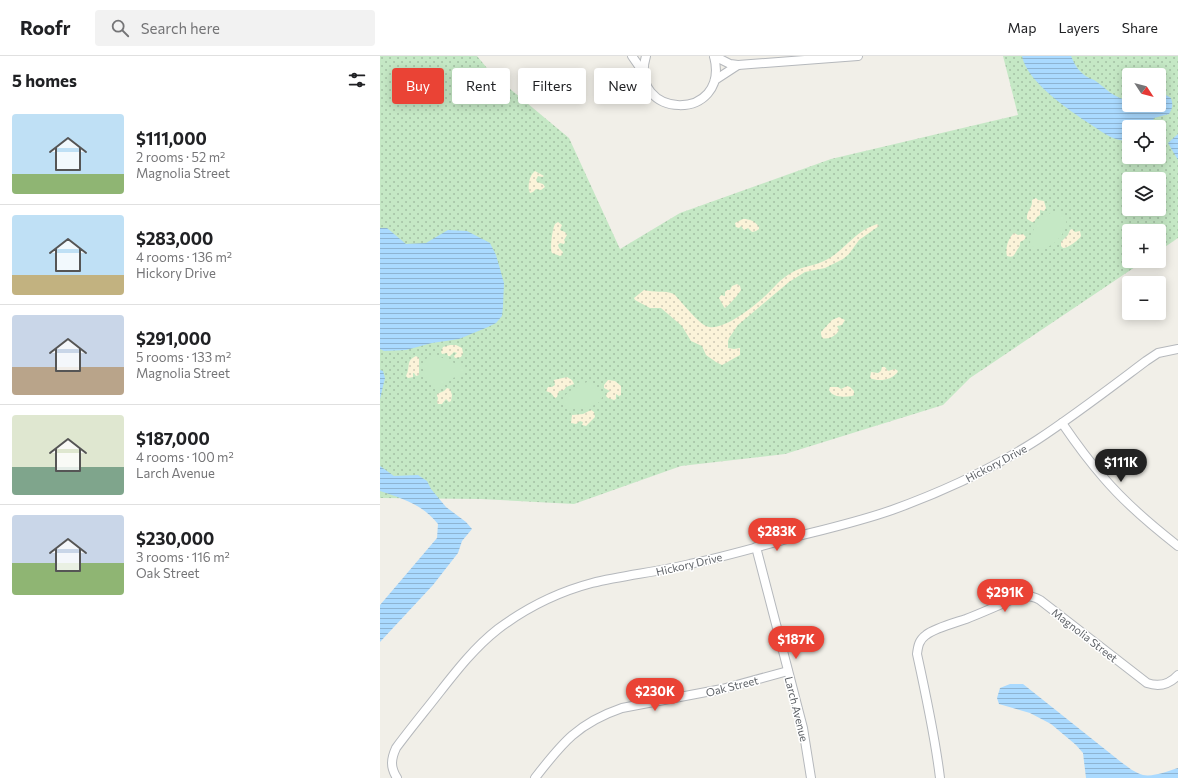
<!DOCTYPE html>
<meta charset="utf-8">
<style>
:root{--surface:#fff;--page:#f2f2f2;--text:#202124;--muted:#757577;--line:#e0e0e0;--accent:#ea4335}
body{margin:0;font-family:Commissioner,sans-serif;background:var(--page);color:var(--text);height:100vh;display:flex;flex-direction:column;font-size:15px;white-space:nowrap}
*{box-sizing:border-box;margin:0}
p{font-size:13px;color:var(--muted)}
.icon{flex:none;width:22px;height:22px;fill:none;stroke:currentColor;stroke-width:2;stroke-linecap:round;stroke-linejoin:round}
.map{position:relative;flex:1;overflow:hidden}
.panel{display:flex;flex-direction:column;background:var(--surface);width:380px}
.panel>*{flex:none}
.top-card{position:absolute;left:12px;top:12px;width:380px;height:36px;display:flex;gap:8px}
.needle{width:26px;rotate:126deg}
.buttons{position:absolute;left:742px;top:12px;display:grid;gap:8px}
.buttons a{display:grid;place-items:center;width:44px;height:44px;border-radius:4px;background:var(--surface);box-shadow:0 2px 10px #0003;font-size:20px}
.price{position:absolute;translate:-50% -34px;padding:0 9px;border-radius:14px;background:var(--accent);color:#fff;font-size:13px;line-height:26px;filter:drop-shadow(0 1px 2px #0008)}
.price::after{content:'';position:absolute;left:50%;top:24px;width:12px;height:9px;margin-left:-6px;background:inherit;clip-path:polygon(0 0,100% 0,50% 100%)}
.price.on{background:#222;color:#fff}
ul{padding:0;list-style:none}
li{display:flex;align-items:center;gap:12px;height:100px;padding:0 12px}
li+li{border-top:1px solid var(--line)}
li span{display:grid;place-items:center;flex:none;width:112px;height:80px;border-radius:4px;color:#555}
li>.icon{margin-inline-start:auto}
span .icon{width:48px;height:48px;fill:#fffc;stroke-width:1}
li b{font-size:17px}
h2{display:flex;justify-content:space-between;align-items:center;height:48px;padding:0 12px;font-size:17px}
.tag{padding:0 14px;border-radius:4px;background:var(--surface);box-shadow:0 2px 10px #0003;font-size:14px;line-height:36px}
.tag.on{background:var(--accent);color:#fff}
header{display:flex;align-items:center;gap:24px;box-sizing:border-box;height:56px;padding:0 20px;background:var(--surface);border-bottom:1px solid var(--line)}
header strong{font-size:19px}
nav{display:flex;gap:22px;margin-inline-start:auto;font-size:14px}
.search{width:280px;height:36px;background:var(--page);display:flex;align-items:center;gap:10px;box-sizing:border-box;padding:0 14px;border-radius:4px;color:var(--muted);font-size:15px}
main{display:flex;flex:1;min-height:0}
.map>svg:first-child{display:block}
.grass{fill:url(#grass-dots);fill-rule:evenodd}
.sand{fill:url(#sand-dots)}
.park{fill:#c5e8c5}
.water{fill:url(#water-rules)}
.lines{fill:none;stroke-linecap:round;stroke-linejoin:round}
.minor-casing{stroke:#b5b8bc;stroke-width:10}
.minor{stroke:#fff;stroke-width:8}
.labels{text-anchor:middle;dominant-baseline:central;stroke-width:3;stroke-linejoin:round;paint-order:stroke}
.street-label{font-size:11px;fill:#5f6368;stroke:#fff}
</style>
<header>
<strong>Roofr</strong>
<div class="search"><svg class="icon" aria-label="search" viewBox="0 0 24 24"><circle cx="10" cy="10" r="6"/><path d="M15 15l6 6"/></svg>Search here</div>
<nav><a>Map</a><a>Layers</a><a>Share</a></nav>
</header>
<main>
<section class="panel">
<h2>5 homes<svg class="icon" aria-label="filters" viewBox="0 0 24 24"><path d="M4 7h16M4 17h16"/><circle cx="9" cy="7" r="2"/><circle cx="15" cy="17" r="2"/></svg></h2>
<ul>
<li><span style="background:linear-gradient(#bfe0f5 75%,#8fb573 0)"><svg class="icon" aria-label="home" viewBox="0 0 24 24"><path d="M3 11l9-7 9 7M6 9v11h12V9"/></svg></span><div><b>$111,000</b><p>2 rooms · 52 m²</p><p>Magnolia Street</p></div></li>
<li><span style="background:linear-gradient(#bfe0f5 75%,#c2b280 0)"><svg class="icon" aria-label="home" viewBox="0 0 24 24"><path d="M3 11l9-7 9 7M6 9v11h12V9"/></svg></span><div><b>$283,000</b><p>4 rooms · 136 m²</p><p>Hickory Drive</p></div></li>
<li><span style="background:linear-gradient(#c9d6e8 65%,#b9a48a 0)"><svg class="icon" aria-label="home" viewBox="0 0 24 24"><path d="M3 11l9-7 9 7M6 9v11h12V9"/></svg></span><div><b>$291,000</b><p>5 rooms · 133 m²</p><p>Magnolia Street</p></div></li>
<li><span style="background:linear-gradient(#dfe7d0 65%,#7fa58c 0)"><svg class="icon" aria-label="home" viewBox="0 0 24 24"><path d="M3 11l9-7 9 7M6 9v11h12V9"/></svg></span><div><b>$187,000</b><p>4 rooms · 100 m²</p><p>Larch Avenue</p></div></li>
<li><span style="background:linear-gradient(#c9d6e8 60%,#8fb573 0)"><svg class="icon" aria-label="home" viewBox="0 0 24 24"><path d="M3 11l9-7 9 7M6 9v11h12V9"/></svg></span><div><b>$230,000</b><p>3 rooms · 116 m²</p><p>Oak Street</p></div></li>
</ul>
</section>
<div class="map">
<svg width="798" height="722" viewBox="0 0 798 722">
<defs>
<pattern id="grass-dots" width="8" height="8" patternUnits="userSpaceOnUse"><rect width="8" height="8" fill="#c5e8c5"/><path d="M2 2h.1M6 6h.1" fill="none" stroke="#a3c0a4" stroke-width="1.8" stroke-linecap="round"/></pattern>
<pattern id="sand-dots" width="8" height="8" patternUnits="userSpaceOnUse"><rect width="8" height="8" fill="#fbf3d9"/><path d="M2 2h.1M6 6h.1" fill="none" stroke="#cec8b4" stroke-width="1.8" stroke-linecap="round"/></pattern>
<pattern id="water-rules" width="6" height="5" patternUnits="userSpaceOnUse"><rect width="6" height="5" fill="#aadaff"/><path d="M0 2.5h6" fill="none" stroke="#8eb4d2"/></pattern>
</defs>
<rect width="100%" height="100%" fill="#f1efe8"/>
<path class="grass" d="M0 0H97L111 17 189 82 240 193 300 157 451 103 638 59 623 0H798V182L779 195V175H749V205H764L590 322 563 349 405 398 301 410 194 448 100 443 0 442ZM749 19H779V49H749ZM749 71H779V101H749ZM749 123H779V153H749Z"/>
<g class="sand">
<path d="M155 115 164 120 162 121 158 120 156 124 157 126 163 128 165 131 161 134 156 133 153 136 150 137C147 132 149 119 155 115Z"/>
<path d="M656 142 658 144 664 145 666 152 664 155 660 154V159L657 161 654 166H652L647 163C646 155 653 152 652 144Z"/>
<path d="M363 163C370 163 375 165 379 171V173L376 175 372 176 368 172 364 174 361 170 359 172 356 171 355 167Z"/>
<path d="M178 166 182 169 180 174 185 176 187 179 184 184 185 186 184 188 180 187 178 189 179 192 183 196 182 199 180 200 172 197C170 192 172 174 175 168Z"/>
<path d="M497 168 499 170 479 184 469 198 463 203 445 212 425 216 409 226 358 269 349 282 348 285V292L354 293 360 292V299L342 309 336 306 326 299 322 290 311 285 302 270 281 252H270L255 244 254 242 264 234C274 237 284 234 294 238 301 245 320 270 329 271 344 274 373 251 384 241 393 233 400 223 411 217 422 210 436 210 448 203 467 192 474 176 497 168Z"/>
<path d="M692 173 695 176 700 175 701 180C699 184 688 192 683 192L681 190V186L688 179 690 174Z"/>
<path d="M634 177 638 179 643 178 646 181 644 184 640 186C640 191 639 191 637 194 634 199 634 202 627 200 625 193 628 182 634 177Z"/>
<path d="M357 228 360 230 361 234C359 238 348 250 345 252L344 251 339 242 341 239 345 240V236L347 234H350L352 230Z"/>
<path d="M459 261 465 264 462 269 457 270 459 274C456 280 449 284 442 282L441 278V276L452 264Z"/>
<polygon points="70,289 76,289 82,292 83,297 81,301 75,302 74,300 77,297 74,296 70,300 68,300 67,297 62,298 61,296 63,291"/>
<path d="M36 300 39 302V319L36 320 34 317H33V321L28 322 26 320C31 311 25 305 36 300Z"/>
<path d="M502 311H505L508 315 515 313 518 315 517 317C511 324 499 326 490 322L491 316 498 317 501 315Z"/>
<polygon points="187,321 192,324 194,328 186,331 184,334 179,335 177,341 175,342 171,337 166,335 168,331 172,331 175,329 174,324"/>
<polygon points="228,324 235,325 241,330 241,339 239,340 236,338 236,343 234,344 228,342 226,340 227,337 230,335 224,332 224,329"/>
<path d="M467 330 470 331 474 335V339L472 340C464 341 453 342 449 334L450 331H458L461 333Z"/>
<polygon points="67,332 70,333 72,339 71,345 69,346 66,343 62,348 58,348 57,346 58,342 57,340 57,338 64,335"/>
<polygon points="211,354 214,356 215,361 206,370 202,369 203,366 200,365 196,368 191,367 192,359 203,358"/>
</g>
<g class="park">
<path d="M679 154C702 166 665 207 650 188 650 172 663 157 679 154Z"/>
<path d="M55 298 68 305 81 309 84 313 83 317 79 320 73 322 60 331 55 332C43 325 37 301 55 298Z"/>
<path d="M207 326C216 327 219 332 222 341 221 343 221 345 219 346 215 351 195 354 189 352 187 352 185 350 184 348 179 338 200 329 207 326Z"/>
</g>
<g class="water">
<path d="M642 0H691C694 7 697 13 703 18 706 21 710 22 714 24 726 32 734 43 749 44V49H779V40L786 39 791 42C793 48 793 52 789 58L774 62 771 71H749V84C735 87 721 75 710 68 689 54 647 26 642 0Z"/>
<polygon points="798,78 798,104 788,87"/>
<polygon points="0,172 7,172 26,188 46,187 68,174 87,175 110,187 116,199 124,227 123,250 122,260 116,267 108,271 79,283 52,287 26,294 4,295 0,293"/>
<polygon points="0,314 3,315 5,322 0,343"/>
<path d="M0 410 14 420 38 419 47 425 51 433 66 451 86 466 92 473 82 485 78 497 53 529 0 586V549L57 482 58 468C42 448 23 443 0 435Z"/>
<path d="M630 628H643L741 706C748 711 755 717 763 719 774 721 788 715 798 712V722H706L703 697 696 689 671 668 650 657 619 648 617 642 620 632Z"/>
</g>
<g class="lines">
<g class="minor-casing">
<g id="minor">
<polyline points="252,0 263,16"/>
<path d="M266 0C247 64 351 67 334 0"/>
<polyline points="334,0 350,8 358,9 335,24"/>
<polyline points="358,9 478,0"/>
<path d="M682 367C695 386 708 404 723 421 745 447 771 469 798 490"/>
<polyline points="376,491 423,672 431,722"/>
<path d="M17 722C10 711 11 703 16 692 30 673 45 655 59 637 77 614 95 591 118 573 146 552 178 536 212 527 244 519 278 516 310 508 343 501 375 492 407 483 442 474 478 466 512 454 562 436 612 413 657 384 695 359 730 332 766 305L778 297 798 293"/>
<path d="M155 722C182 687 198 667 242 652L342 633 408 615"/>
<path d="M560 722C555 680 546 639 537 598 538 590 539 584 546 579 555 572 574 567 586 563 604 556 622 548 640 540 648 539 653 540 660 544L767 627C779 631 789 629 798 619"/>
</g>
</g>
<use href="#minor" class="minor"/>
</g>
<g class="labels">
<g class="street-label">
<text transform="translate(616 407) rotate(-28)">Hickory Drive</text>
<text transform="translate(309 508) rotate(-13)">Hickory Drive</text>
<text transform="translate(705 579) rotate(38)">Magnolia Street</text>
<text transform="translate(352 630) rotate(-14)">Oak Street</text>
<text transform="translate(417 653) rotate(76)">Larch Avenue</text>
</g>
</g>
</svg>
<div class="buttons">
<a><svg class="needle" viewBox="-14 -14 28 28"><path d="M0-13l5 13h-10z" fill="#e53935"/><path d="M0 13l5-13h-10z" fill="#757577"/></svg></a>
<a><svg class="icon" aria-label="locate" viewBox="0 0 24 24"><circle cx="12" cy="12" r="6"/><path d="M12 2v4M12 18v4M2 12h4M18 12h4"/></svg></a>
<a><svg class="icon" aria-label="layers" viewBox="0 0 24 24"><path d="M12 4l9 5-9 5-9-5zM3 14l9 5 9-5"/></svg></a>
<a>+</a>
<a>−</a>
</div>
<b class="price on" style="left:741px;top:427px">$111K</b>
<b class="price" style="left:397px;top:496px">$283K</b>
<b class="price" style="left:625px;top:557px">$291K</b>
<b class="price" style="left:416px;top:604px">$187K</b>
<b class="price" style="left:275px;top:656px">$230K</b>
<div class="top-card">
<a class="tag on">Buy</a>
<a class="tag">Rent</a>
<a class="tag">Filters</a>
<a class="tag">New</a>
</div>
</div>
</main>
